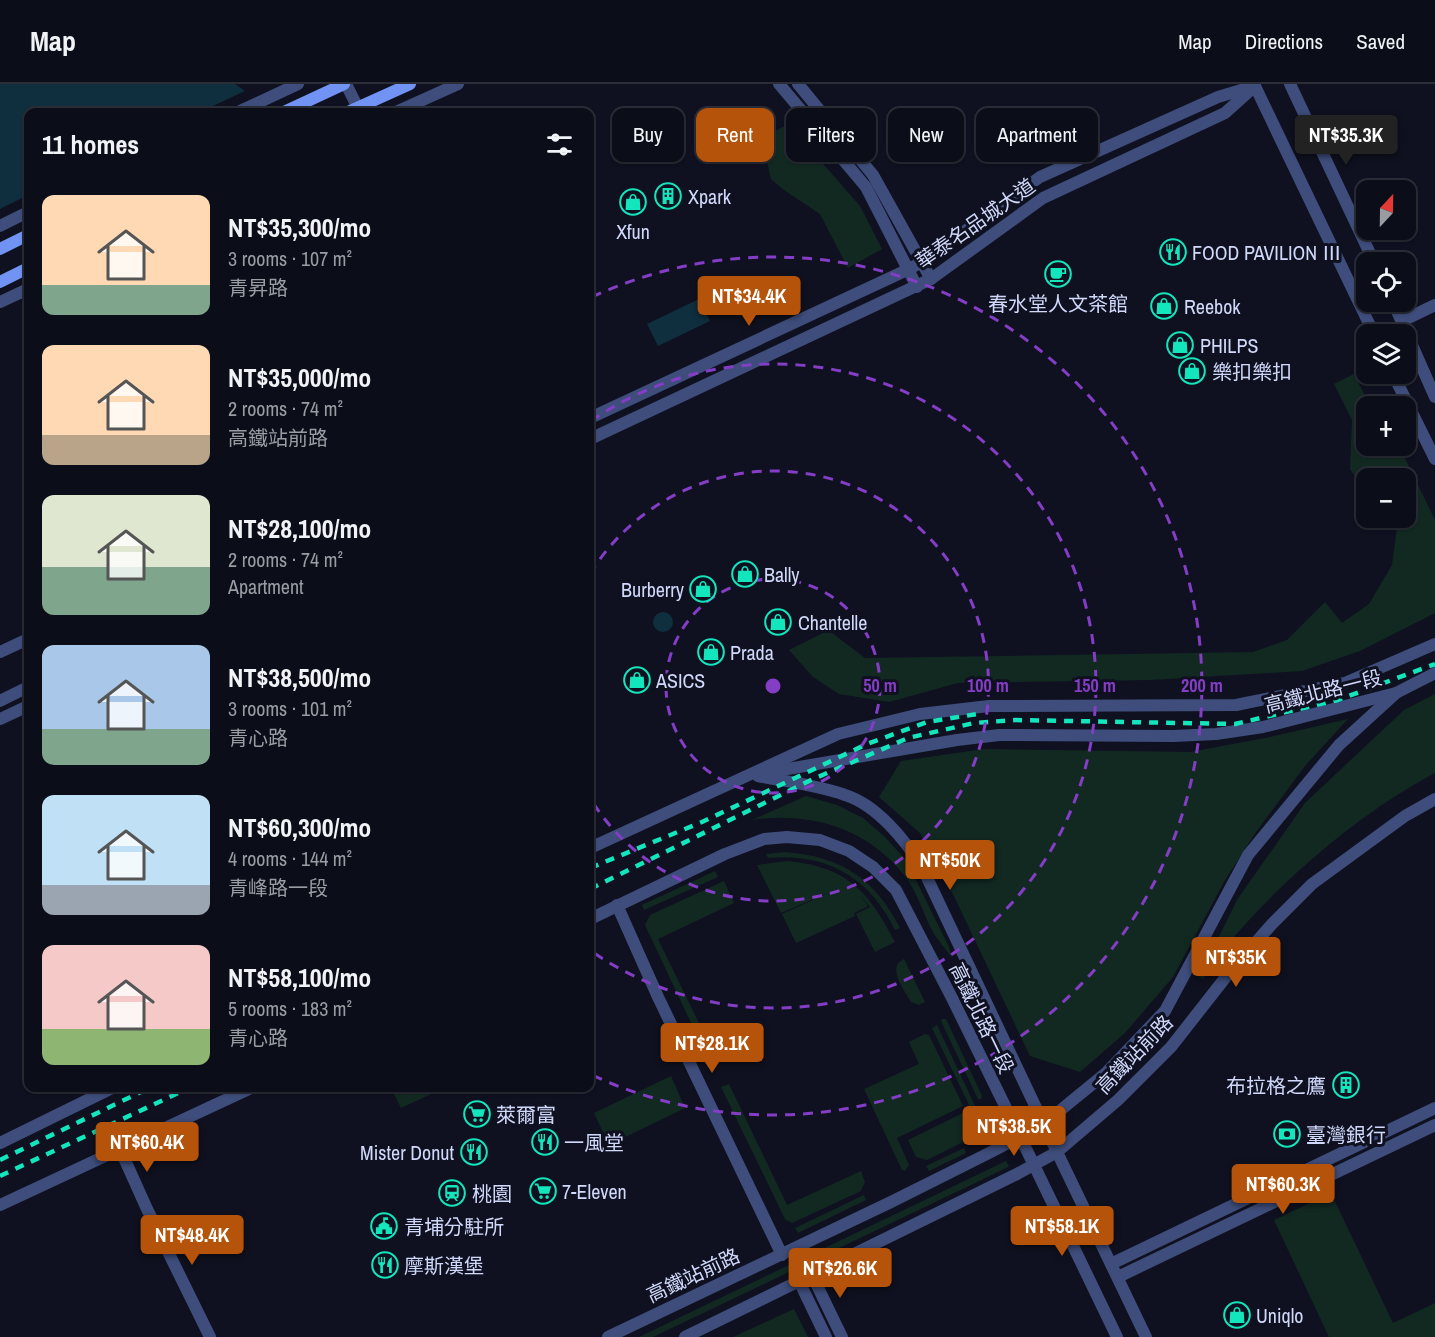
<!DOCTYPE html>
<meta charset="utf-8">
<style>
:root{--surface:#0b0d18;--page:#141621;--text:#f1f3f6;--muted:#9a9ca2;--line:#2b2d37;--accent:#b45309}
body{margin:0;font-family:"Archivo Narrow","Noto Sans TC",sans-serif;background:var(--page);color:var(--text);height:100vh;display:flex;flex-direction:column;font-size:22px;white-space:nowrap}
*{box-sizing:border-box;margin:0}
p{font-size:20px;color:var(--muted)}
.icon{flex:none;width:33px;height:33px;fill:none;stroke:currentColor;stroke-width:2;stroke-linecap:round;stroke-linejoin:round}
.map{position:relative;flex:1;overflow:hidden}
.drawer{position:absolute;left:24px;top:24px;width:570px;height:984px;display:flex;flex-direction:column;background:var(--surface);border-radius:12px;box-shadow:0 2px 4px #0004,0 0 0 2px var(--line)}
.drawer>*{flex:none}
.hud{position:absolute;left:612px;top:24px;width:570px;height:54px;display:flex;gap:12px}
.needle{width:39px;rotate:22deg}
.controls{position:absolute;left:1356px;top:96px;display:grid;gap:12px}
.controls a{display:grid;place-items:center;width:60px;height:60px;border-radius:12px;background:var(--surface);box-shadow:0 2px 4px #0004,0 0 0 2px var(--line);font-size:30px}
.price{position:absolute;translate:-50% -51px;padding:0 14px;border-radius:6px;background:var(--accent);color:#fff;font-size:20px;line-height:39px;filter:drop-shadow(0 2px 3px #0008)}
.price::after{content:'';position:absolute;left:50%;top:36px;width:18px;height:14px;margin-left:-9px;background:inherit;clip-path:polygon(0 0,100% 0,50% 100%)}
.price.selected{background:#222;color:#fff}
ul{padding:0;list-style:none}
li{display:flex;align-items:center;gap:18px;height:150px;padding:0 18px}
li span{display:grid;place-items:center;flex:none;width:168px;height:120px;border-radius:12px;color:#555}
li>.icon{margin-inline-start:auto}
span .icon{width:72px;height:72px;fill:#fffc;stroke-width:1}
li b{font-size:26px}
h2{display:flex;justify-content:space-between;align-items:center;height:72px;padding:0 18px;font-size:26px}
.pill{padding:0 21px;border-radius:12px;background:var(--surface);box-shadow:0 2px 4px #0004,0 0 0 2px var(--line);font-size:21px;line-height:54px}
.pill.selected{background:var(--accent);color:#fff}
header{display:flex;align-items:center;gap:36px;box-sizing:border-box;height:84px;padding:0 30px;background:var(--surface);border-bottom:2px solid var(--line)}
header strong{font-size:28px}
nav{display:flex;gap:33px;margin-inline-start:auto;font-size:21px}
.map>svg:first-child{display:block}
.green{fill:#122922}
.water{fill:#0f2f3e}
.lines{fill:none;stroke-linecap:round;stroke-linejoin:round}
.minor{stroke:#3e4d7b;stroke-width:12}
.tertiary{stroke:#3e4d7b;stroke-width:12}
.secondary{stroke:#7193f3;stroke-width:12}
.rail{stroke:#13e5bd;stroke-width:4.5;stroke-dasharray:9 8;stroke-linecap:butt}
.ring{fill:none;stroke:#843dc5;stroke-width:3;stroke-dasharray:10 8}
.labels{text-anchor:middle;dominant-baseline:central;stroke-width:6;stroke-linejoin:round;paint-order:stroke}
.poi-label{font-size:20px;fill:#d1d9fb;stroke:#0f1120;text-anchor:start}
.street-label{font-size:20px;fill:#d1d9fb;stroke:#0f1120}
.centre{fill:#843dc5;stroke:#0f1120;stroke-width:3}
.ring-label{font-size:18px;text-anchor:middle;font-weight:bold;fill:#843dc5;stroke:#0f1120;stroke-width:6;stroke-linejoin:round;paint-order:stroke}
</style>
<header>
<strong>Map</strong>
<nav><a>Map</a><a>Directions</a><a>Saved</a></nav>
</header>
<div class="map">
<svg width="1435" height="1253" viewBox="0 0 1435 1253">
<rect width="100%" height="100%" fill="#0f1120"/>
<g class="green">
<polygon points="788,40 860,122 882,165 848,184 820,130 784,106 771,95 763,60 765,53"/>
<polygon points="1354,290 1370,322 1366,322 1366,362 1399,362 1435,436 1435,529 1360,567 1302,587 1151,596 958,599 889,618 839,610 813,593 789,566 831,545 832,549 865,574 1253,568 1287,556 1325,518 1342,539 1369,520 1392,481 1397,443 1394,434 1406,434 1406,394 1366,394 1366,409 1350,385 1352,336 1334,300"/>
<path d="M1435 610V689C1364 726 1285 793 1233 854 1222 867 1213 881 1203 895L1199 893 1237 816 1305 719 1404 626Z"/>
<polygon points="1348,635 1305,682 1256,748 1225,796 1173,893 1125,949 1080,988 1030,972 952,808 920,749 879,713 901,677 984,665 1190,668 1270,653"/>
<path d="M806 712 837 721 863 734 884 752 906 776 949 863 952 874C946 865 938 857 933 848 924 832 919 813 909 798 873 746 813 727 752 736Z"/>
<path d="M786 768C842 773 874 794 900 844L895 846C869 793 827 769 768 774L766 770Z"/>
<path d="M787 777C847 783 868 806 895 858L875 868 856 830 870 823 859 810 868 822 854 829 855 832 796 859 782 830 837 805 781 829 757 781Z"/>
<polygon points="715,787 718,793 644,826 642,821"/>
<polygon points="724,797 734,819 658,855 716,974 709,977 645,841 650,831"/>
<path d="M904 875 925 918 919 921 911 918C904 905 886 883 904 875Z"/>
<polygon points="942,935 946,935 982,1012 981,1015 978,1015 941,937"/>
<polygon points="937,941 976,1024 965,1057 927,1076 916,1073 908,1056 971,1025 932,944"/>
<polygon points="925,950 929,951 963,1022 897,1054 909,1081 905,1087 902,1086 864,1005 919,980 909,958"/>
<polygon points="671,992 685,1024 609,1061 594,1029"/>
<polygon points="729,1000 787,1121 861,1087 865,1098 861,1107 792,1139 785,1135 721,1003"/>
<polygon points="391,1004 444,1004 401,1024"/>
<polygon points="964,1064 966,1069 929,1087 926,1082"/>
<polygon points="1006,1077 1009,1082 1008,1083 971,1101 653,1253 639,1253"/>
<polygon points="1331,1109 1393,1239 1435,1219 1435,1253 1329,1253 1274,1136"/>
<polygon points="864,1111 866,1116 798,1149 795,1144"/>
<polygon points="794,1225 808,1253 733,1253"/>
</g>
<g class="water">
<polygon points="0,0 235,0 245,7 200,28 28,28 28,111 0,125"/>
<polygon points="699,215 710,237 658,262 647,240"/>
<circle cx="663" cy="538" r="10"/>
</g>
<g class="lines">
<g class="minor">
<polyline points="346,0 360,28"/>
<polyline points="779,0 866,103 917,203"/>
<polyline points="798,0 873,91 931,195"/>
<polyline points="1402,237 1435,221"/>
<polyline points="590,334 907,186 922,178 1040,93 1218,13 1251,3"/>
<polyline points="590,355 931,195 1043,114 1225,29 1255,2"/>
<polyline points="0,568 28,555"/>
<polyline points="0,617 28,603"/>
<polyline points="0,635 28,622"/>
<polyline points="617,821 658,913 782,1171"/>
<polyline points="120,1065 147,1125 210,1253"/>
<polyline points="1057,1068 1146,1253"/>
<polyline points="1034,1081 1117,1253"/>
<polyline points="1111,1180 1435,1024"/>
<polyline points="812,1191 842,1253"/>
<polyline points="1118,1193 1435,1041"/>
<polyline points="799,1197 826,1253"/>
</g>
<g class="tertiary">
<polyline points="1254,0 1374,250"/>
<polyline points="1290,0 1374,178"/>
<polyline points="238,28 298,0"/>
<polyline points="396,28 458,0"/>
<polyline points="0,142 28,128"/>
<polyline points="0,218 28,205"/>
<polyline points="1393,218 1435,313"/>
<polyline points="1393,290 1435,375"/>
<polyline points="764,689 957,656 999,651 1173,652 1216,650 1263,643 1396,609 1435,589"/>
<path d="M758 692C787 698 818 701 845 711 877 721 905 756 922 783L1057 1068"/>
<polyline points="590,764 838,650 920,630 989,622 1236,621 1345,599 1435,560"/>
<polyline points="590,835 725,770 764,755 787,753 820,756 849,767 873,783 896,806 952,914 1034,1081"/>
<polyline points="0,1059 112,1004"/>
<polyline points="0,1121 251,1004"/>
<polyline points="608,1253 891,1118 985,1071 1043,1041 1068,1020 1106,989 1165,927 1248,771 1339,661 1396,609"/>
<polyline points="685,1253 1017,1090 1057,1068 1118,1016 1171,963 1229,889 1272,840 1312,800 1405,732 1435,715"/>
</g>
<g class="secondary">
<polyline points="284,28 344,0"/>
<polyline points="348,28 410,0"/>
<polyline points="0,165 28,151"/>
<polyline points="0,198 28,184"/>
</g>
<g class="rail">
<polyline points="590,784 702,738 867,660 927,638 977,630"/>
<polyline points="590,805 811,696 908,654 974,639 1015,636 1235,640 1338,616 1435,580"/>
<polyline points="0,1076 149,1004"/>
<polyline points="0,1092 189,1004"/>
</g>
</g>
<g class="ring">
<circle cx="773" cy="602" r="107"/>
<path d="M590 490A215 215 0 1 1 590 714"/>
<path d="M591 337A322 322 0 1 1 591 867"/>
<path d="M592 213A429 429 0 1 1 592 991"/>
</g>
<defs>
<g id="building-ring" transform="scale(1.35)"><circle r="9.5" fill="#0f1120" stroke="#13e5bd" stroke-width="1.5"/><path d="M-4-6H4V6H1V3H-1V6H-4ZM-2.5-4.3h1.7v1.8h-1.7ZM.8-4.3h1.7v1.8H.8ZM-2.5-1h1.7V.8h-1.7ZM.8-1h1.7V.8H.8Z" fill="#13e5bd"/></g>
<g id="shop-ring" transform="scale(1.35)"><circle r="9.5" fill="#0f1120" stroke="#13e5bd" stroke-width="1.5"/><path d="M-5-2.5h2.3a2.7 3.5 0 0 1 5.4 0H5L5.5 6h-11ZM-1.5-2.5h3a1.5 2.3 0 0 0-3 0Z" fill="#13e5bd"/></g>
<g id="restaurant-ring" transform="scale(1.35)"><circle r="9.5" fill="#0f1120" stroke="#13e5bd" stroke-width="1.5"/><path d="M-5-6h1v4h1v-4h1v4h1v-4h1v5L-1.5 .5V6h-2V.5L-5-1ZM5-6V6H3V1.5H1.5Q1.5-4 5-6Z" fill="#13e5bd"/></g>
<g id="cafe-ring" transform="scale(1.35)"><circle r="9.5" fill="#0f1120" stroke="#13e5bd" stroke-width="1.5"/><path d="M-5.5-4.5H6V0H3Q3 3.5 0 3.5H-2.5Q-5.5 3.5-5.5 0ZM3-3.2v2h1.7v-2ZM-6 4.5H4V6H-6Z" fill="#13e5bd"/></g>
<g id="supermarket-ring" transform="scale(1.35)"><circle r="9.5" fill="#0f1120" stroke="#13e5bd" stroke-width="1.5"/><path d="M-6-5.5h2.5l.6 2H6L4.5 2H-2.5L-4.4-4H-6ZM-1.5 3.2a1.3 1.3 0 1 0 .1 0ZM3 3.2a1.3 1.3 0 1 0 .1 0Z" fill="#13e5bd"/></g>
<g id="bank-ring" transform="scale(1.35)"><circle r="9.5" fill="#0f1120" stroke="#13e5bd" stroke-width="1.5"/><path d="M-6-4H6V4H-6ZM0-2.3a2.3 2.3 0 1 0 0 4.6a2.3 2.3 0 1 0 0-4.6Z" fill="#13e5bd"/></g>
<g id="station-ring" transform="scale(1.35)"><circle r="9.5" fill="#0f1120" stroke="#13e5bd" stroke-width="1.5"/><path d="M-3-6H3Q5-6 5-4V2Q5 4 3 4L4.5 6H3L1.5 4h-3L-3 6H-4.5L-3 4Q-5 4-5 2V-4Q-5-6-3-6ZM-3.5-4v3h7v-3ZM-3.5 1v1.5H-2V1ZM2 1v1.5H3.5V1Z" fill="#13e5bd"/></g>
<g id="civic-ring" transform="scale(1.35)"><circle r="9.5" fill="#0f1120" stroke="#13e5bd" stroke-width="1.5"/><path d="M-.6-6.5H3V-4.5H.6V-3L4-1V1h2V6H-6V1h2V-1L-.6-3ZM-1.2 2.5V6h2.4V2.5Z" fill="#13e5bd"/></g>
</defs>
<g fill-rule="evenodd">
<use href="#building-ring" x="668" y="112"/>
<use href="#shop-ring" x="633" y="118"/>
<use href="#restaurant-ring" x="1173" y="168"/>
<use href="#cafe-ring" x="1058" y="190"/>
<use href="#shop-ring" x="1164" y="222"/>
<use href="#shop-ring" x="1180" y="261"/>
<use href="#shop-ring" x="1192" y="287"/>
<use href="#shop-ring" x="745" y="490"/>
<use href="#shop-ring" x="703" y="505"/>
<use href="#shop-ring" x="778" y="538"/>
<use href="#shop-ring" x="711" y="568"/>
<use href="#shop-ring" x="637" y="596"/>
<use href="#building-ring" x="1346" y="1001"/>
<use href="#supermarket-ring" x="477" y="1030"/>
<use href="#bank-ring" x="1287" y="1050"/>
<use href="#restaurant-ring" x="545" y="1058"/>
<use href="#restaurant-ring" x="474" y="1068"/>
<use href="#supermarket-ring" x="543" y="1107"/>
<use href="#station-ring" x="452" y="1109"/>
<use href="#civic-ring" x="384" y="1142"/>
<use href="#restaurant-ring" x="385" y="1181"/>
<use href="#shop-ring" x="1237" y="1231"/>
</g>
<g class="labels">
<g class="poi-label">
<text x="688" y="112">Xpark</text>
<text x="633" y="147" text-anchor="middle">Xfun</text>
<text x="1192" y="168">FOOD PAVILION Ⅲ</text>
<text x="1058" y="219" text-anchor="middle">春水堂人文茶館</text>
<text x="1184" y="222">Reebok</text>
<text x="1200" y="261">PHILPS</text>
<text x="1212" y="287">樂扣樂扣</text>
<text x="764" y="490">Bally</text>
<text x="684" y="505" text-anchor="end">Burberry</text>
<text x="798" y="538">Chantelle</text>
<text x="730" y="568">Prada</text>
<text x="656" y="596">ASICS</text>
<text x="1326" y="1001" text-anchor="end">布拉格之鷹</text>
<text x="496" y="1030">萊爾富</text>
<text x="1306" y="1050">臺灣銀行</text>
<text x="564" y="1058">一風堂</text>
<text x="454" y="1068" text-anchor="end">Mister Donut</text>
<text x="562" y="1107">7-Eleven</text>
<text x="472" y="1109">桃園</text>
<text x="404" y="1142">青埔分駐所</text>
<text x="404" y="1181">摩斯漢堡</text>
<text x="1256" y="1231">Uniqlo</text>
</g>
<g class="street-label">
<text transform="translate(975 139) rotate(-35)">華泰名品城大道</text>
<text transform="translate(1323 607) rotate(-14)">高鐵北路一段</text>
<text transform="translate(982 934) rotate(64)">高鐵北路一段</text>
<text transform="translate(1134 970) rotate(-46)">高鐵站前路</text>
<text transform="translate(693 1191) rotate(-25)">高鐵站前路</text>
</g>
</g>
<circle cx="773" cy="602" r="9" class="centre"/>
<g class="ring-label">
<text x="880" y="608">50 m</text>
<text x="988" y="608">100 m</text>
<text x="1095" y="608">150 m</text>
<text x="1202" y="608">200 m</text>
</g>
</svg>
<div class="controls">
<a><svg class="needle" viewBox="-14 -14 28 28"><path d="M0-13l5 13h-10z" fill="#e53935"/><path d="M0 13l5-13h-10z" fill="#9a9ca2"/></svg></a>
<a><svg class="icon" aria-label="locate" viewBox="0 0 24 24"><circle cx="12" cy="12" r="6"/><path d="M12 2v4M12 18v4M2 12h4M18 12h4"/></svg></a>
<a><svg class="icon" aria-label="layers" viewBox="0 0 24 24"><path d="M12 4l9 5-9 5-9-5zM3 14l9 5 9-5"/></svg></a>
<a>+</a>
<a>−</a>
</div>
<b class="price selected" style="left:1346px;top:82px">NT$35.3K</b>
<b class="price" style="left:749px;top:243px">NT$34.4K</b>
<b class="price" style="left:950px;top:807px">NT$50K</b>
<b class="price" style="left:1236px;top:904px">NT$35K</b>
<b class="price" style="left:712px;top:990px">NT$28.1K</b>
<b class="price" style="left:1014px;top:1073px">NT$38.5K</b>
<b class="price" style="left:147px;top:1089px">NT$60.4K</b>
<b class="price" style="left:1283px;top:1131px">NT$60.3K</b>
<b class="price" style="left:1062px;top:1173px">NT$58.1K</b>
<b class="price" style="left:192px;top:1182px">NT$48.4K</b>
<b class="price" style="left:840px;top:1215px">NT$26.6K</b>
<div class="hud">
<a class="pill">Buy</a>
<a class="pill selected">Rent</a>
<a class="pill">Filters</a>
<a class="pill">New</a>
<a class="pill">Apartment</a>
</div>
<section class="drawer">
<h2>11 homes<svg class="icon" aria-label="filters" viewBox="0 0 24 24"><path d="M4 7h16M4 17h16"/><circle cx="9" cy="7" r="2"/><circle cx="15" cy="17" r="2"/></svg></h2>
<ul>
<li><span style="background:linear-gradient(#ffd9b3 75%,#7fa58c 0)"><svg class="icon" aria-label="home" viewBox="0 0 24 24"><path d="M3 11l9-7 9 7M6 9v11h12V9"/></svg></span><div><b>NT$35,300/mo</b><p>3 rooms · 107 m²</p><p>青昇路</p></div></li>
<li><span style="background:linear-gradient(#ffd9b3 75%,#b9a48a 0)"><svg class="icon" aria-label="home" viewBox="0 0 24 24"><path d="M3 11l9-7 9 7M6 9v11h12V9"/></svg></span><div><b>NT$35,000/mo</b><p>2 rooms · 74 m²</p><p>高鐵站前路</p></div></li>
<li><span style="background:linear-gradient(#dfe7d0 60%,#7fa58c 0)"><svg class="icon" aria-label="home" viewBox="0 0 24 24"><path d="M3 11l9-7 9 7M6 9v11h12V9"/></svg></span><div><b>NT$28,100/mo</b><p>2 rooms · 74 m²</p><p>Apartment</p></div></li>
<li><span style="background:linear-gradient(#a9c7e8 70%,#7fa58c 0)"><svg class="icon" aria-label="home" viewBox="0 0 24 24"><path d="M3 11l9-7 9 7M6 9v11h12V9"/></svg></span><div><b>NT$38,500/mo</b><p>3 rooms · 101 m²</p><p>青心路</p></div></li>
<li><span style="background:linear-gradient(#bfe0f5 75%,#9aa5b1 0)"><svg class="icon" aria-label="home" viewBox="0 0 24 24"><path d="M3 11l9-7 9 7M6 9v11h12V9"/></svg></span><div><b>NT$60,300/mo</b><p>4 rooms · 144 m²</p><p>青峰路一段</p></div></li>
<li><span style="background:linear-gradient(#f6c9c9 70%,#8fb573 0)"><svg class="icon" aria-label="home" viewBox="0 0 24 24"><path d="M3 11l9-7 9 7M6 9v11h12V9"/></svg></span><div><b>NT$58,100/mo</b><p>5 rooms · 183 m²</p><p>青心路</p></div></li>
</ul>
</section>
</div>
